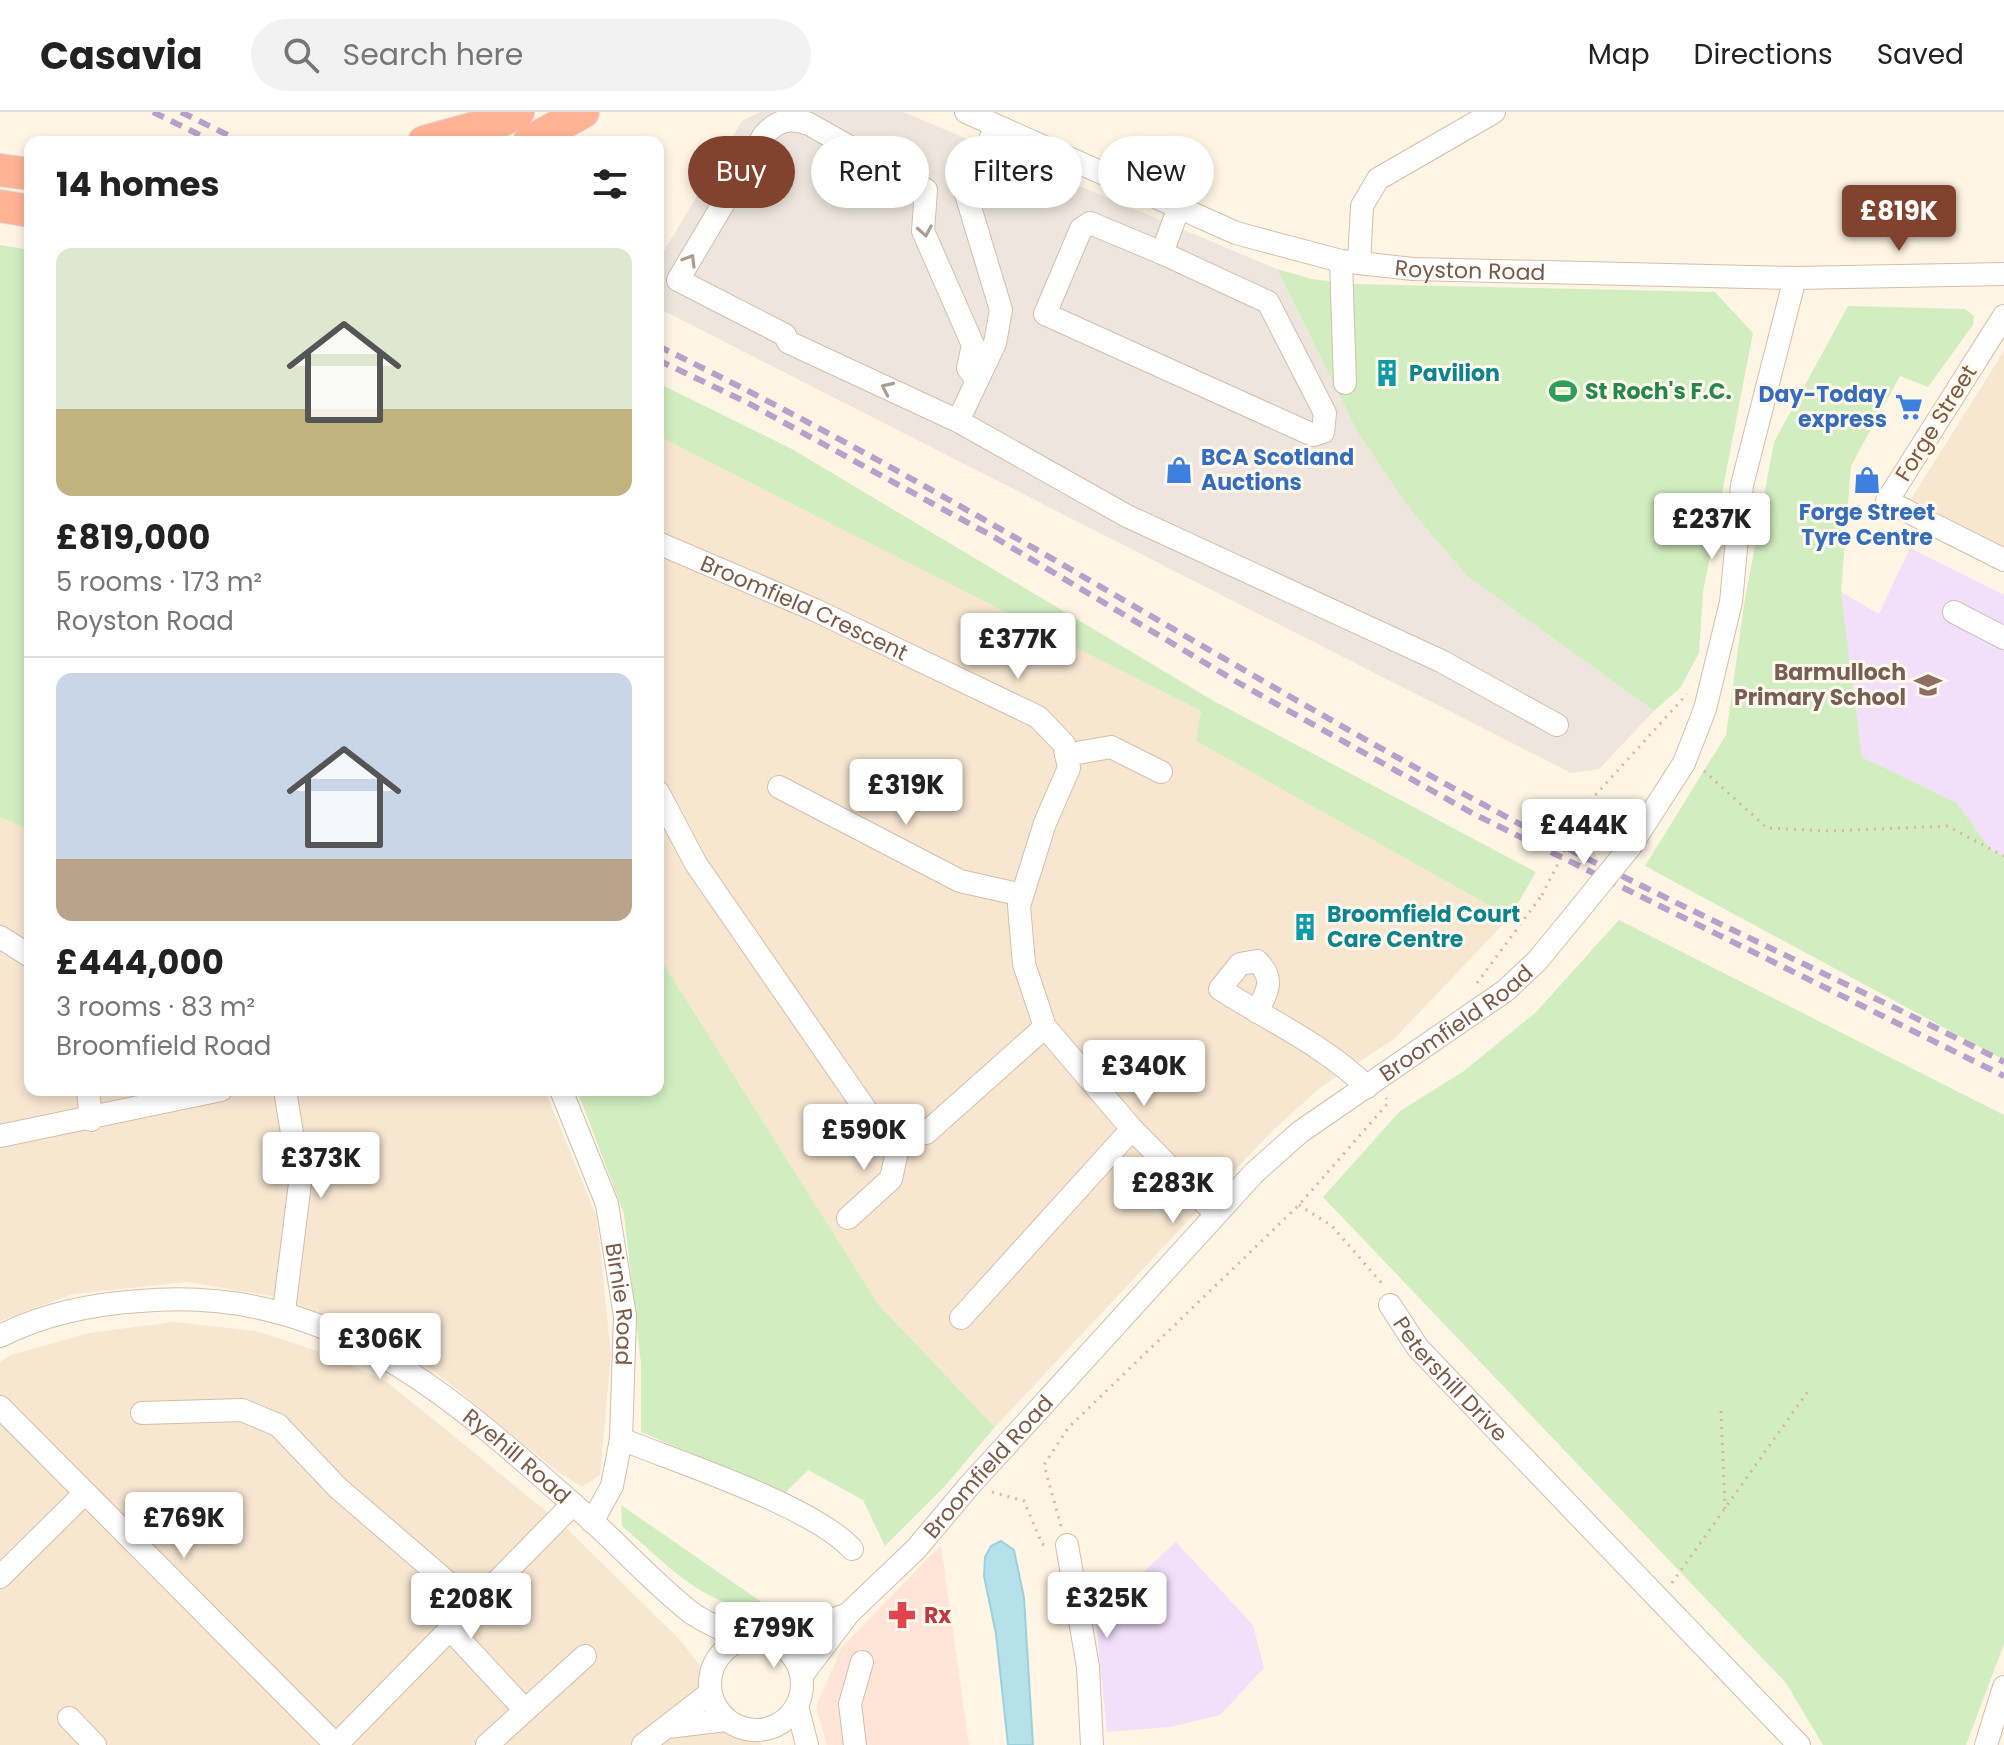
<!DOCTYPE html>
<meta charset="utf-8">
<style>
:root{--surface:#fff;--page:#f2f2f2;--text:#222;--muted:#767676;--line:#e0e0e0;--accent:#81422e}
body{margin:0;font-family:Poppins,sans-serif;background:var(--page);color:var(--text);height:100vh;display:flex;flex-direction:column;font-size:30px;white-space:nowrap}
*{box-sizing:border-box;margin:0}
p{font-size:26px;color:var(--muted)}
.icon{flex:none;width:44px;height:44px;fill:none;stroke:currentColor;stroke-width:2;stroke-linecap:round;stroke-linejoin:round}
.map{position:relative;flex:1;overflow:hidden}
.panel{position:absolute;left:24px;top:24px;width:640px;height:960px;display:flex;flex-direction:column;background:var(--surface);border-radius:16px;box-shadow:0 4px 12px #0003}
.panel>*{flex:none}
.hud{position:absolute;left:688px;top:24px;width:760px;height:72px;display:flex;gap:16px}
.price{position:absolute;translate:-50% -68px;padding:0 18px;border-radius:8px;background:#fff;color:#222;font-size:26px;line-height:52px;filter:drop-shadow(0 2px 4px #0008)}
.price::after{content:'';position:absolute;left:50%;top:48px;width:24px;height:18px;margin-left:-12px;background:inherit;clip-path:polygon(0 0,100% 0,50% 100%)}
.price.current{background:var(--accent);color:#fff}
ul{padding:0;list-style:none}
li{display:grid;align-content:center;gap:16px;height:424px;padding:0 32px}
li+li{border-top:2px solid var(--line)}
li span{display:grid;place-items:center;height:248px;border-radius:16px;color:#555}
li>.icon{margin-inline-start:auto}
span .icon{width:144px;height:144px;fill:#fffc;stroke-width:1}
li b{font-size:34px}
h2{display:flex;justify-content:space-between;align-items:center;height:96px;padding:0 32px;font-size:34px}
.chip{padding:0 28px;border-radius:36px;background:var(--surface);box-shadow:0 4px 12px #0003;font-size:28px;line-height:72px}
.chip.current{background:var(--accent);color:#fff}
header{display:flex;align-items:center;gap:48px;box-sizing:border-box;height:112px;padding:0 40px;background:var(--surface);border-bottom:2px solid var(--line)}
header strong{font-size:38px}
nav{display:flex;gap:44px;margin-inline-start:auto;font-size:28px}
.search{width:560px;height:72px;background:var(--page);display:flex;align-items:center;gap:20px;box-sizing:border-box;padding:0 28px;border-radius:44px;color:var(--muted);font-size:30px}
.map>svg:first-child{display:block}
.residential{fill:#f7e7d1}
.commercial{fill:#ffe4d7}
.industrial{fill:#eee6de}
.education{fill:#f2e0fb}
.green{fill:#d2eec0}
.water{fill:#b6e1ea;stroke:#9bd1dd;stroke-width:2}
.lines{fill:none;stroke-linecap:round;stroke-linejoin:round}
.minor-casing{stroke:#d4beab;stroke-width:24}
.highway-casing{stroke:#dfd7d3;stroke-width:34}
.path{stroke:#dcb69b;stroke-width:3;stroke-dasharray:2 6;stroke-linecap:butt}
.minor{stroke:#fff;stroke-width:22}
.highway{stroke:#ffb294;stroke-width:32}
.rail{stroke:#b7a0ca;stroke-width:6;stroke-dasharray:12 8;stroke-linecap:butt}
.minor-bridge-casing{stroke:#d4beab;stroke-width:24;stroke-linecap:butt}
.path-bridge{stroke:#dcb69b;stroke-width:3;stroke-dasharray:2 6;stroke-linecap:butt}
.minor-bridge{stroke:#fff;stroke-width:22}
.oneway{stroke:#af9c90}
.labels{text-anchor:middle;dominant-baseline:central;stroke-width:6;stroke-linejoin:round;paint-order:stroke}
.street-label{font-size:22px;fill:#7a5a46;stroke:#fff8ec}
.culture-label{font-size:22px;font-weight:bold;fill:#0d838f;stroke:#fff8ec;text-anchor:start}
.leisure-label{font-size:22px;font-weight:bold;fill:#27864d;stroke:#fff8ec;text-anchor:start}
.shop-label{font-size:22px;font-weight:bold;fill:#366cbe;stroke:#fff8ec;text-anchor:end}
.education-label{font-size:22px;font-weight:bold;fill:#785e54;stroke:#fff8ec;text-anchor:end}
.health-label{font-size:22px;font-weight:bold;fill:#be3a42;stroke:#fff8ec;text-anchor:start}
</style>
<header>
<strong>Casavia</strong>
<div class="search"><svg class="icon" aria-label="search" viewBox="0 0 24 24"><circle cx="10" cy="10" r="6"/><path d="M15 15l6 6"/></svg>Search here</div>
<nav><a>Map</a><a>Directions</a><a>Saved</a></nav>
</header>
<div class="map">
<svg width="2004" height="1633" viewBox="0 0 2004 1633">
<rect width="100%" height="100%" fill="#fef5e4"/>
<g class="residential">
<polygon points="2004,239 2004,434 1911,387"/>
<polygon points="658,324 1201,599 1196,629 1510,805 1394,927 1321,975 1271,1020 995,1315 878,1192 658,843"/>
<polygon points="0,705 30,718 30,978 545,978 597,1106 611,1243 600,1363 582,1375 558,1360 405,1235 271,1184 187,1170 73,1182 0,1209"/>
<polygon points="174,1210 256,1219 327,1242 387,1270 562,1412 680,1528 762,1633 0,1633 0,1250 11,1243 89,1221"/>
</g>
<polygon class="commercial" points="941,1433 969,1633 827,1633 816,1595 842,1535"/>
<polygon class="industrial" points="760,0 903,0 1277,157 1358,321 1408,395 1467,464 1654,599 1599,657 1571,661 658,196 658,149 742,9"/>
<g class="education">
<polygon points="1910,436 2004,483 2004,744 1991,738 1957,691 1862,645 1841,480 1879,502"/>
<polygon points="1176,1430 1253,1513 1264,1556 1220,1603 1170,1615 1107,1620 1093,1483 1126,1476"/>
</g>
<g class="green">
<polygon points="0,133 30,138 30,718 0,705"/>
<polygon points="1277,157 1312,167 1353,172 1715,180 1753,221 1703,480 1699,541 1681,575 1654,599 1467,464 1408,395 1358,321"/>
<polygon points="1848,194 1965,197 1974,204 1973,213 1928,275 1900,264 1851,354 1841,480 1862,645 1957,691 1991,738 2004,744 2004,948 1645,754 1726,623 1744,493 1774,330"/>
<polygon points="658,271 792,337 1212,588 1536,760 1510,805 1196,629 1201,599 658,324"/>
<polygon points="1619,808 2004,1003 2004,1532 1966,1633 1823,1633 1786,1571 1323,1085 1400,999 1464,959 1536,900"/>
<polygon points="658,843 878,1192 995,1315 945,1374 885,1434 863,1388 808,1358 785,1381 641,1320 641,1252 624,1102 577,978 658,978"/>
<path d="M621 1393 779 1502C703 1496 676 1460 622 1414Z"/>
</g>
<polygon class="water" points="1001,1429 1014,1438 1024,1486 1033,1633 1008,1633 996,1522 984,1464 985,1445 991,1434"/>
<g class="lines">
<g class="minor-casing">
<g id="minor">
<path id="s1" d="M966 0 1236 121 1341 149 1413 157 1795 166 2004 162"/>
<polyline points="1162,141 1268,190 1325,301 1323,320 1313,323 1045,202 1081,117 1090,111 1162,141 1179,95"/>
<polyline points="1341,149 1345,271"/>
<polyline points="1359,151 1362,94 1378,67 1494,0"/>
<polyline points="2004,204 1887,389 2004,448"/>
<path d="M977 269 968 256 973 233 923 119 926 78 809 12C791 5 777 8 764 23L678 168 785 223 788 230 958 309 1127 404 1441 549 1557 613"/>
<polyline points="958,309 995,231 1001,198 966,82 996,14"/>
<path id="s2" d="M658 431 815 498 1038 605 1064 632 1069 656 1045 711 1019 794 1024 852 1045 915 1132 1017 1215 1101"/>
<polyline points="1954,500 2004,526"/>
<polyline points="1066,643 1111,635 1161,660"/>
<polyline points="779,675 960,769 1022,783"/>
<polyline points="658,680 696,752 879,1017 900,1026 926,1021 1045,915"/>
<polyline points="1630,735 1684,651 1705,597 1731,490 1742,373 1795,166"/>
<polyline points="0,825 30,844"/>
<path d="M1257 900C1267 879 1276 868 1257 849L1240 852 1220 877C1270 909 1324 933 1367 975"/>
<polyline points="88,978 91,1008"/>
<path id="s3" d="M561 978 607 1092 625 1204 621 1327 612 1374 592 1410"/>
<polyline points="0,1024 221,978"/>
<polyline points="848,1106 891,1067 900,1026"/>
<path id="s4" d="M1390 1193 1418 1236 1799 1633"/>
<polyline points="284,1199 300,1071 285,978"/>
<polyline points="961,1206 1132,1017"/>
<path id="s5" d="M0 1224C42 1203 93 1192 140 1189 335 1172 455 1288 591 1408 624 1438 654 1471 689 1499 704 1511 725 1518 742 1527"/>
<polyline points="0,1295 336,1633"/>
<polyline points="142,1301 242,1298 278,1313 338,1376 474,1493"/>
<path d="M621 1327C680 1351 813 1394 852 1437"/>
<polyline points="1067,1433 1088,1555 1092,1633"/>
<polyline points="0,1465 85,1381"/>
<polyline points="450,1517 525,1598"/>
<circle cx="756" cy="1572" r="46"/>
<polyline points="774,1529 848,1502"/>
<path id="s6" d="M802 1563 849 1501 916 1437 969 1374 1254 1061 1300 1020 1505 879 1537 849 1574 804"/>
<polyline points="797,1594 807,1633"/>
<polyline points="69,1606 95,1633"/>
<polyline points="668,1615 726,1608"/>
<polyline points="336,1633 573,1392"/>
<polyline points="487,1633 585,1544"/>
<polyline points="643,1633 710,1581"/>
<polyline points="855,1633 850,1592 862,1550"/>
<polyline points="1986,1633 2004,1575"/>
</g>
</g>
<g class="highway-casing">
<g id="highway">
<polyline points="424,30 503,8 518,0"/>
<polyline points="529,30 583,0"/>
<polyline points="0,58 30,62"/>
<polyline points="0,94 30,99"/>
</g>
</g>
<g class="path">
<polyline points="1704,659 1767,716 1830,719 1947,714 2004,744"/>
<polyline points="1590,689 1687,582"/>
<polyline points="1477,871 1542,783"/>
<polyline points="1299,1093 1332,1114 1385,1175"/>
<polyline points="1721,1299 1725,1397"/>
<polyline points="992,1380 1024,1389 1042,1432 1046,1434"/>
<polyline points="1061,1414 1044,1353 1068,1316 1299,1093 1388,991 1386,986"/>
<polyline points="1672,1471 1811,1275"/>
</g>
<use href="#minor" class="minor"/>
<use href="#highway" class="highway"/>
<g class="rail">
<polyline points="153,0 214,30"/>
<polyline points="181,0 242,30"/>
<path d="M658 234C939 370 1201 540 1475 688 1648 782 1829 861 2004 950"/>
<polyline points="658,248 748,291 994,425 1237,570 1472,701 2004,964"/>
</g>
<g class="minor-bridge-casing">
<polyline id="minor-bridge" points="1574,804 1630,735"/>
</g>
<polyline class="path-bridge" points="1542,783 1590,689"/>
<use href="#minor-bridge" class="minor-bridge"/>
</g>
<defs><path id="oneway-chevron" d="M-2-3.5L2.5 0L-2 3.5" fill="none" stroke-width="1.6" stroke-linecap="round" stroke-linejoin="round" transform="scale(2)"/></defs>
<g class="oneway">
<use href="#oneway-chevron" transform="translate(925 119) rotate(80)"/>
<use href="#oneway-chevron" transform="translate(690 148) rotate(-59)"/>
<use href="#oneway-chevron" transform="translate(887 276) rotate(-155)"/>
</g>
<defs>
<g id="building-bare" transform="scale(2.16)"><path d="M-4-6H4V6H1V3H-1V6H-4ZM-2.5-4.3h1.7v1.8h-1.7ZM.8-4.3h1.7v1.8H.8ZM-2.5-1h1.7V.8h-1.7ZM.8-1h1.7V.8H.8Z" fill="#0f9aa8" stroke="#fff8ec" stroke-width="2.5" paint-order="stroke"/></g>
<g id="stadium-bare" transform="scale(2.16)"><path d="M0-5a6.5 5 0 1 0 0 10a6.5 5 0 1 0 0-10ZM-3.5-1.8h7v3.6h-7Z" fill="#2e9e5b" stroke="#fff8ec" stroke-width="2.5" paint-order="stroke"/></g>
<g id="supermarket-bare" transform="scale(2.16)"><path d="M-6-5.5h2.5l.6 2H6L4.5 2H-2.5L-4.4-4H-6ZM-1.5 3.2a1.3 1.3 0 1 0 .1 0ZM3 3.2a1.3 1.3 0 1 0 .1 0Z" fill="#3f7fe0" stroke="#fff8ec" stroke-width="2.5" paint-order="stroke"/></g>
<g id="shop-bare" transform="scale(2.16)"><path d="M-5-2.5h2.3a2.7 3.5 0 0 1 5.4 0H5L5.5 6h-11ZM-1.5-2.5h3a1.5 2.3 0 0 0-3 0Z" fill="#3f7fe0" stroke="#fff8ec" stroke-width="2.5" paint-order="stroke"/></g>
<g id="school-bare" transform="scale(2.16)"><path d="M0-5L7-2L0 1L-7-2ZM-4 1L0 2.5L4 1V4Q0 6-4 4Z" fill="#8d6e63" stroke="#fff8ec" stroke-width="2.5" paint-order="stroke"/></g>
<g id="pharmacy-bare" transform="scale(2.16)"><path d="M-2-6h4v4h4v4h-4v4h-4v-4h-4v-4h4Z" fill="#e0444e" stroke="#fff8ec" stroke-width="2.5" paint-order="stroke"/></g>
</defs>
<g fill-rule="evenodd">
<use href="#building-bare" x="1387" y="261"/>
<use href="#stadium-bare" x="1563" y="279"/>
<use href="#supermarket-bare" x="1909" y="295"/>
<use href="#shop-bare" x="1179" y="358"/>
<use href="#shop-bare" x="1867" y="368"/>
<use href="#school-bare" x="1928" y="573"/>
<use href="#building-bare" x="1305" y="815"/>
<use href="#pharmacy-bare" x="902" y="1503"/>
</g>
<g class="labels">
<g class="street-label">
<text stroke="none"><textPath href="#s1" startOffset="534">Royston Road</textPath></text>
<text transform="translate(1936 311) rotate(-58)">Forge Street</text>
<text stroke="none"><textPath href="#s2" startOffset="160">Broomfield Crescent</textPath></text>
<text stroke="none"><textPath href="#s6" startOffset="928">Broomfield Road</textPath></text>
<text stroke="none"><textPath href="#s3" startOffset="224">Birnie Road</textPath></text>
<text stroke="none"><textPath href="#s4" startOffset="96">Petershill Drive</textPath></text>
<text stroke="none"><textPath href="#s5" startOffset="566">Ryehill Road</textPath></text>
<text stroke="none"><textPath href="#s6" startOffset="280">Broomfield Road</textPath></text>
</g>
<g class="culture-label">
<text x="1409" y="261">Pavilion</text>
<text x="1327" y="802">Broomfield Court<tspan x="1327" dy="25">Care Centre</tspan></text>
</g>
<g class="leisure-label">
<text x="1585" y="279">St Roch's F.C.</text>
</g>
<g class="shop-label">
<text x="1887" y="282">Day-Today<tspan x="1887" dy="25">express</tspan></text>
<text x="1201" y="345" text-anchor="start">BCA Scotland<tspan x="1201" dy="25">Auctions</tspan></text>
<text x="1867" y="400" text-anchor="middle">Forge Street<tspan x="1867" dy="25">Tyre Centre</tspan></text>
</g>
<g class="education-label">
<text x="1906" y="560">Barmulloch<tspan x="1906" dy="25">Primary School</tspan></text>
</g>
<g class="health-label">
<text x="924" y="1503">Rx</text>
</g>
</g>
</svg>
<b class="price current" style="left:1899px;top:141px">£819K</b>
<b class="price" style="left:1712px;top:449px">£237K</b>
<b class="price" style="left:1018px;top:569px">£377K</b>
<b class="price" style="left:906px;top:715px">£319K</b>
<b class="price" style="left:1584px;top:755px">£444K</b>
<b class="price" style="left:1144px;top:996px">£340K</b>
<b class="price" style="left:864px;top:1060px">£590K</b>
<b class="price" style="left:321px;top:1088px">£373K</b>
<b class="price" style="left:1173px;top:1113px">£283K</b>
<b class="price" style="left:380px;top:1269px">£306K</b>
<b class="price" style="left:184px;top:1448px">£769K</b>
<b class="price" style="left:1107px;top:1528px">£325K</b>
<b class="price" style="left:471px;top:1529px">£208K</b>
<b class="price" style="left:774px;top:1558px">£799K</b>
<div class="hud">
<a class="chip current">Buy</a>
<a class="chip">Rent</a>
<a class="chip">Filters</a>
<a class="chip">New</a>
</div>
<section class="panel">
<h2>14 homes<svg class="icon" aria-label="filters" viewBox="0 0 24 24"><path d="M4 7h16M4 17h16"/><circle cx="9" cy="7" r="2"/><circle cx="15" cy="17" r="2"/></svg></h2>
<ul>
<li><span style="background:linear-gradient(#dfe7d0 65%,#c2b280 0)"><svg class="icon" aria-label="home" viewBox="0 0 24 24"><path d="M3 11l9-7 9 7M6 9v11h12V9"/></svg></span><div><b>£819,000</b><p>5 rooms · 173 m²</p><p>Royston Road</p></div></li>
<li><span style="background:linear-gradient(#c9d6e8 75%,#b9a48a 0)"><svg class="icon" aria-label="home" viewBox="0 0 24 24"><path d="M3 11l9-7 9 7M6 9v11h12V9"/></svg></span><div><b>£444,000</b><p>3 rooms · 83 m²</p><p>Broomfield Road</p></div></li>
</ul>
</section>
</div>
